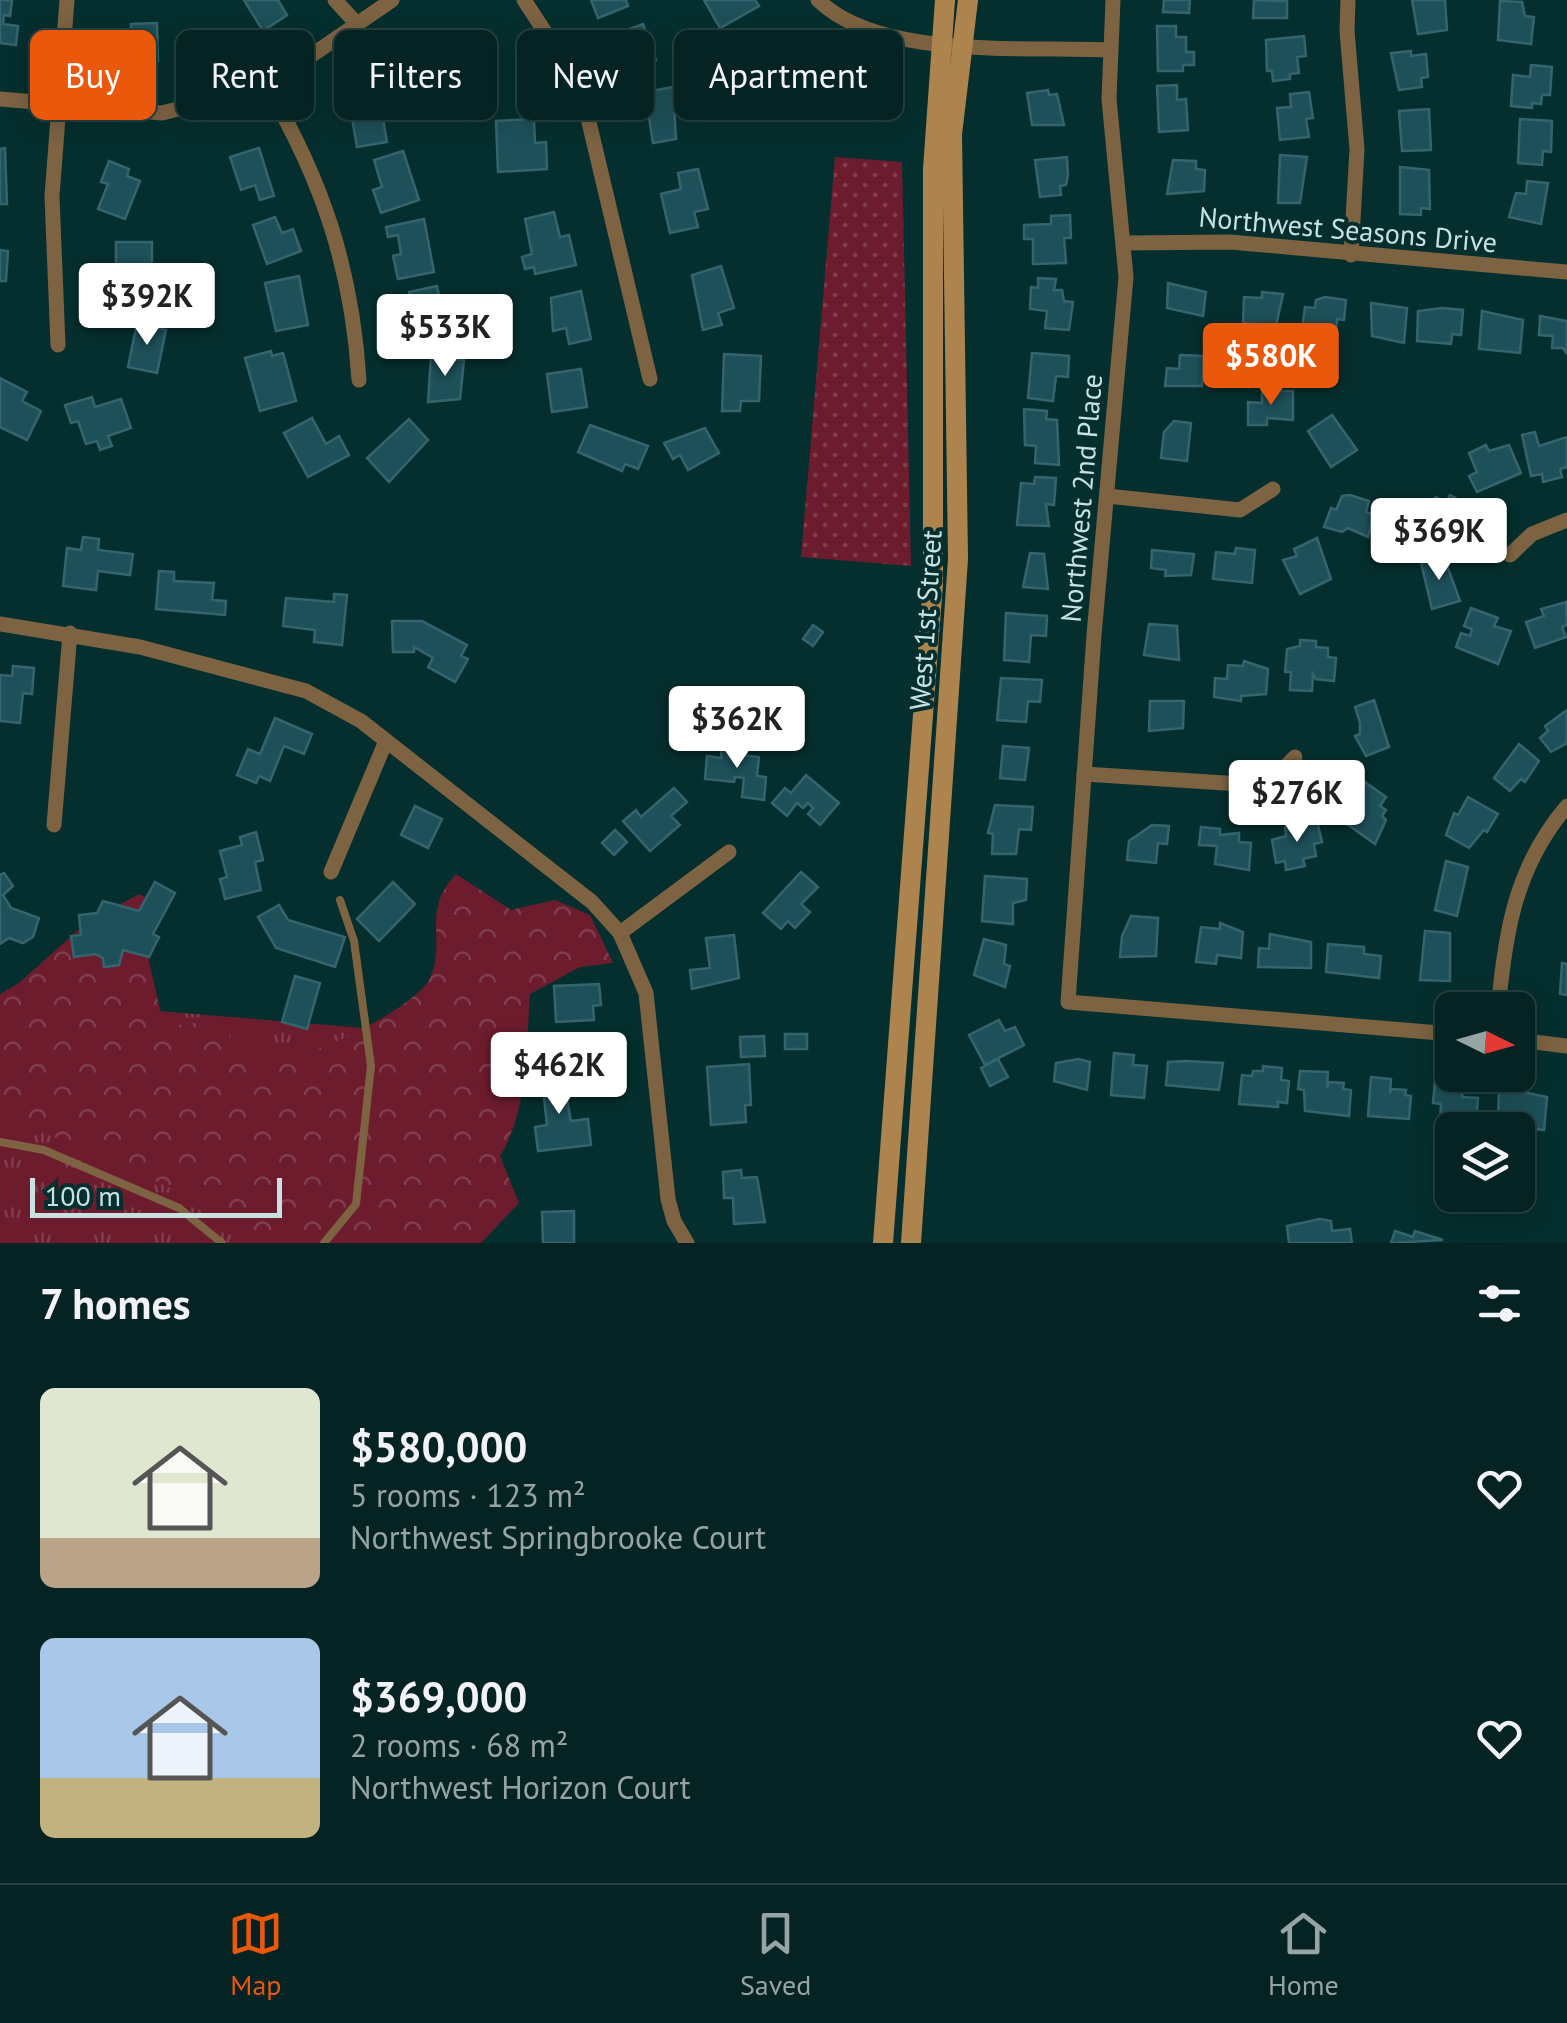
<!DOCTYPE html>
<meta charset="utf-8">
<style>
:root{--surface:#042322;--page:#122f2f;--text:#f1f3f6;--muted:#97a4a5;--line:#254040;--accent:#ea580c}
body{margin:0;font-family:"PT Sans",sans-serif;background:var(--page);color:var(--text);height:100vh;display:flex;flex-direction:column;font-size:38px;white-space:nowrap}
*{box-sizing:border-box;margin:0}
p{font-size:32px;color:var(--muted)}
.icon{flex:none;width:55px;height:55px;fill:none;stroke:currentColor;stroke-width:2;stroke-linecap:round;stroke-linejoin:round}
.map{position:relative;height:1243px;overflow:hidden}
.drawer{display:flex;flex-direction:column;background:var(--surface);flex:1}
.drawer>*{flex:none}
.banner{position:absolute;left:30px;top:30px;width:1000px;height:90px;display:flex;gap:20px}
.needle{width:65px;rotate:95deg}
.fabs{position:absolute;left:1435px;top:992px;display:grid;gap:20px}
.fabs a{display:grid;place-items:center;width:100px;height:100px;border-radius:15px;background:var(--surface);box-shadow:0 5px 25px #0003,0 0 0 2px var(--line);font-size:50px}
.scale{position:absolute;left:30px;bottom:25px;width:252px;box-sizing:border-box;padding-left:10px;border:5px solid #c8e2e1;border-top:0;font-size:28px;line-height:35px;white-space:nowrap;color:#c8e2e1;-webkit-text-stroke:8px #052f2e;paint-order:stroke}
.price{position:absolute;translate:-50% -85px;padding:0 22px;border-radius:10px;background:#fff;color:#222;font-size:32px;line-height:65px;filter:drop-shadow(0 2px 5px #0008)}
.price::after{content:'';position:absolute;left:50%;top:60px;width:30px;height:22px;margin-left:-15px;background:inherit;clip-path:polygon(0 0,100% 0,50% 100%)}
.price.current{background:var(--accent);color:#fff}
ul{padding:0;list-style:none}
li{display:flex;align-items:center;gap:30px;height:250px;padding:0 40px}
li span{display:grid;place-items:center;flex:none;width:280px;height:200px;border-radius:15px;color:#555}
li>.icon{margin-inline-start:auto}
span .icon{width:120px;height:120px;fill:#fffc;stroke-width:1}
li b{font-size:42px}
h2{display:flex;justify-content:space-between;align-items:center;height:120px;padding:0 40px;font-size:42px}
.tag{padding:0 35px;border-radius:15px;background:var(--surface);box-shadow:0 5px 25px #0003,0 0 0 2px var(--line);font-size:35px;line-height:90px}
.tag.current{background:var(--accent);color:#fff}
.tab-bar{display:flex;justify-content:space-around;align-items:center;height:140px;border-top:2px solid var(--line);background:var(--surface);font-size:28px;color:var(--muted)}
.tab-bar a{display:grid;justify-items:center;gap:5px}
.tab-bar .current{color:var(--accent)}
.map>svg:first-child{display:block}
.grass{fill:url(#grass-tufts)}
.forest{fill:url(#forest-crowns)}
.park{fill:url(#park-dots)}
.building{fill:#1e505a;stroke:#34656f;stroke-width:2.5}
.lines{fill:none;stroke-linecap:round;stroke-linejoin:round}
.service{stroke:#7d6342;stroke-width:8}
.minor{stroke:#7d6342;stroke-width:15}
.secondary{stroke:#ad844d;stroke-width:20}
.labels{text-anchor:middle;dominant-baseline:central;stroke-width:8;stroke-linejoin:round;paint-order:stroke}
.street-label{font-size:28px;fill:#c8e2e1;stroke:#052f2e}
</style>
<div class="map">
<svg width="1567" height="1243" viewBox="0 0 1567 1243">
<defs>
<pattern id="grass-tufts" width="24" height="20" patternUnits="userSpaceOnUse" patternTransform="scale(2.5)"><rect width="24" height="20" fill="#6d1c2e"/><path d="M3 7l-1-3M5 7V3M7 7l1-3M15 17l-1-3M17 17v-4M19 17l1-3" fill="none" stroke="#803d4c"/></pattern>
<pattern id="forest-crowns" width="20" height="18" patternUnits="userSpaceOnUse" patternTransform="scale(2.5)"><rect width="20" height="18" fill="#6d1c2e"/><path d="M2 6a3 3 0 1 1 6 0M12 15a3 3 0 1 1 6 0" fill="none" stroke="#803d4c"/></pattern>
<pattern id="park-dots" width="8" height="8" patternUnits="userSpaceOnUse" patternTransform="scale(2.5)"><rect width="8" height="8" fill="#6d1c2e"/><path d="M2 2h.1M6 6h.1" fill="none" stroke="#803d4c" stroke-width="1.8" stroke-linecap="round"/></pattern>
</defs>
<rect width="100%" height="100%" fill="#052f2e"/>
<polygon class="grass" points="0,998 376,1029 357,1243 0,1243"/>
<path class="forest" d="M456 874 511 910 555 900 590 915 613 963 580 967 530 994C526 1047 529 1109 500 1156L519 1203 481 1243H252L199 1202 94 1152 22 1125 0 1122V994L19 983 86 923 139 894 152 900 145 944 164 1027 209 1021 225 1026 237 1053C249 1055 264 1060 276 1060 309 1060 419 1007 431 976 446 936 421 912 456 874Z"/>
<polygon class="park" points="835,157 902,162 911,566 801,557"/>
<g class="building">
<polygon points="0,0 12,0 10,16 4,15 3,24 18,26 16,45 0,43"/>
<polygon points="244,0 278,0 287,15 263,31"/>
<polygon points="591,0 626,0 628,6 598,18"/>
<polygon points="704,0 755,0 759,6 720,28"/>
<polygon points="1164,0 1190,0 1189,13 1163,12"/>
<polygon points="1254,0 1287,1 1287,18 1253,18"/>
<polygon points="1412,0 1445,0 1447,30 1418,34"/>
<polygon points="1500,1 1522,2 1525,16 1534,17 1531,44 1498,40"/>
<polygon points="157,23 158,61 113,62 112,42 131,41 131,24"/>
<polygon points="643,24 656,60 625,71 613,35"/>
<polygon points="1157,26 1176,26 1176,37 1186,37 1186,52 1194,52 1194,65 1183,65 1183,71 1158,71"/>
<polygon points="436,30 473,41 476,31 494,37 479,87 451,79 455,67 428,59"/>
<polygon points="764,32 783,46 788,38 811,55 800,71 787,61 773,80 745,59"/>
<polygon points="1304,36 1306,56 1297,57 1299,73 1290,74 1290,79 1273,81 1272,71 1267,71 1266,40"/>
<polygon points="1411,51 1411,56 1426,54 1428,77 1421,78 1422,87 1399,90 1391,53"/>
<polygon points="1531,65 1552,67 1550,95 1542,95 1541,104 1532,103 1532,108 1511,106 1513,75 1530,77"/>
<polygon points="842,74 872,81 867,104 849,100 845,117 808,108 816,75 841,81"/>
<polygon points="1177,85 1177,100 1186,99 1188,130 1159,132 1157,86"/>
<polygon points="673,87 676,139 653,143 645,92"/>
<polygon points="1048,90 1049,95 1057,94 1064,125 1032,125 1027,93"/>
<polygon points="378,91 387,142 357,147 352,118 343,119 339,98"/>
<polygon points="1309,92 1313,118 1306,119 1309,137 1280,140 1277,108 1291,107 1290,94"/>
<polygon points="1429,109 1431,150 1402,151 1399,111"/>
<polygon points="534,119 535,143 546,142 547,169 498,172 496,121"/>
<polygon points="1520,119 1552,121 1551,152 1543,151 1542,165 1518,163"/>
<polygon points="5,148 7,204 0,204 0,149"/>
<polygon points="259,148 274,196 260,200 255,185 241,190 230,157"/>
<polygon points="403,151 419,200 381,213 373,190 382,187 374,160"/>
<polygon points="1280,155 1307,157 1300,203 1278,203"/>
<polygon points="1067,157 1068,175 1066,185 1060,186 1061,195 1040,197 1035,160"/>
<polygon points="1173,160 1196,161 1196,169 1205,170 1204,191 1167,194"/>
<polygon points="109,161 129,169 127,176 140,181 125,219 98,209 108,184 101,182"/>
<polygon points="1400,167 1429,170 1430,209 1421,208 1421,215 1400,214"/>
<polygon points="698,169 708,209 694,212 698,227 670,233 661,194 681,189 678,173"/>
<polygon points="1527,181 1548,183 1541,224 1509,217 1516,193 1526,194"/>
<polygon points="554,212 560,237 569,235 576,265 535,274 534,267 525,269 522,257 532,254 525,219"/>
<polygon points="1070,215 1071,238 1064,238 1066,263 1033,264 1033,239 1024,239 1024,225 1051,224 1051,216"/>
<polygon points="275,217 282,233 293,229 301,251 267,264 253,225"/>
<polygon points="424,219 434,272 398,279 393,256 401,254 398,235 388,237 386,227"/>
<polygon points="116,242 152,242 152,274 139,274 139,303 116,303"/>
<polygon points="0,250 8,251 6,281 0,281"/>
<polygon points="721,266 734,308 718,313 722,325 703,330 692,275"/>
<polygon points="299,276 308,325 276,331 265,283"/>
<polygon points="1038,278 1056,279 1054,290 1062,290 1064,301 1073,302 1069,330 1045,328 1047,311 1030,309 1031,287 1038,288"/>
<polygon points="1168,283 1206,292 1203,316 1167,308"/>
<polygon points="437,286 445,322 431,325 433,332 418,335 409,292"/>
<polygon points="581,291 591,339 569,344 566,328 553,331 551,298"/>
<polygon points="1262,292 1283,294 1276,326 1243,323 1244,297 1262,298"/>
<polygon points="1325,297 1346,300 1344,320 1337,319 1336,332 1302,329 1305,307 1315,308 1316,300"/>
<polygon points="1371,303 1407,308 1404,343 1372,336"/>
<polygon points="1442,308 1463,310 1461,335 1452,334 1451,344 1417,341 1418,311"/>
<polygon points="1482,311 1523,320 1520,353 1479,349"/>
<polygon points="1540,316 1567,321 1567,354 1563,348 1552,348 1553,336 1539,335"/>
<polygon points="137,323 166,330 157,373 128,367"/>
<polygon points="271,351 272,356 283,353 296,401 260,411 245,358"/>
<polygon points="1032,353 1069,356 1068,377 1056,376 1053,401 1028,398"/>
<polygon points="724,354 761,356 759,401 741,401 740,411 722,411"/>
<polygon points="1180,355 1204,356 1202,386 1165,386 1167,368 1179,369"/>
<polygon points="431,357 464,360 460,399 428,402"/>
<polygon points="581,369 587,407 552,412 547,374"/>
<polygon points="0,378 27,392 22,401 41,411 27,440 0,427"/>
<polygon points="1262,391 1293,391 1293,420 1267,418 1267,425 1248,425 1248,402 1262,403"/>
<polygon points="92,397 95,407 121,399 131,428 108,436 112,446 100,450 97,441 86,444 78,421 71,423 65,405"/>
<polygon points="1024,409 1047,411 1046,419 1057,420 1059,465 1035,463 1036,446 1025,445"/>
<polygon points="1332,415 1357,450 1331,467 1308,431"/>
<polygon points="312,418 326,444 339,436 349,455 308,477 284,433"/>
<polygon points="409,419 428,440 389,482 367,458"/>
<polygon points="1174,421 1191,423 1187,461 1161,458 1164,432"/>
<polygon points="590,425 648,446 638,469 625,464 622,471 578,452"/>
<polygon points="705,428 719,453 688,470 680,455 673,459 664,443"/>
<polygon points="1535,432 1539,446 1567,437 1567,467 1560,469 1562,477 1543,482 1542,474 1531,476 1522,435"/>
<polygon points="1486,445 1489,451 1509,445 1521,473 1477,492 1469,476 1477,472 1469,453"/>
<polygon points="1035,477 1056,478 1054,505 1046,504 1049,526 1017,525 1021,483 1034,484"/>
<polygon points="1350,495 1369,501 1366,512 1374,515 1368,537 1348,528 1342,532 1324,527 1331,508 1336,510 1342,496"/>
<polygon points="1450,495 1469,505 1449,544 1420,528 1436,497 1446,503"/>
<polygon points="83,537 99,539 98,550 133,554 130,575 98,571 96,590 63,586 67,548 81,550"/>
<polygon points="1317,538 1331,579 1300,594 1283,560 1297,556 1294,549"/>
<polygon points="1236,548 1255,550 1252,583 1213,579 1216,552 1235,554"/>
<polygon points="1152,550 1194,554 1191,575 1165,576 1166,570 1151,568"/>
<polygon points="1030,553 1044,554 1048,589 1023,587"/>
<polygon points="1444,557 1460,601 1432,609 1421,563"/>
<polygon points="159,571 174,572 174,581 214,583 212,600 226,601 225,615 156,609"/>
<polygon points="334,594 347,595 342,645 314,642 315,630 283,626 286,598 334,602"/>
<polygon points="1566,602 1567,625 1562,627 1566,637 1535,648 1526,622 1544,616 1541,609"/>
<polygon points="1471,608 1498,618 1494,626 1511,631 1498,664 1456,647 1461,633 1470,636 1472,629 1464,626"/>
<polygon points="1006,613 1047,616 1046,636 1031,635 1029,662 1004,660"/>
<polygon points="392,621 422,621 467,645 461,656 468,659 455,682 428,667 433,658 414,647 414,652 393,652"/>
<polygon points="1149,624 1177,626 1179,660 1144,655"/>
<polygon points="813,625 823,632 813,646 803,639"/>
<polygon points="1300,640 1316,641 1316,647 1328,648 1328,657 1336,658 1334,681 1316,679 1313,674 1312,691 1290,690 1291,672 1285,672 1287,649 1300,646"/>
<polygon points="1244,661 1268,669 1266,694 1241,696 1241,701 1214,697 1215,678 1227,679 1228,665 1243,666"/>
<polygon points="13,666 34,668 32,694 23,693 20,723 0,721 0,675 12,676"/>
<polygon points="1001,678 1042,680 1040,702 1028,701 1026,722 997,720"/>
<polygon points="1374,700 1389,747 1366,756 1355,736 1360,734 1360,723 1355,707"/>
<polygon points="1150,701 1184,701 1183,728 1149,731"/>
<polygon points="1567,710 1567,743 1551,752 1540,738 1548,731 1545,726"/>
<polygon points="275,718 312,734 304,754 284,746 270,781 259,776 256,783 237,775 248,749 260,754"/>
<polygon points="722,743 735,744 733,754 759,757 757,776 766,777 764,800 742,797 744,778 735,777 734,782 705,779 707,756 721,758"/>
<polygon points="1519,744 1539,761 1525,782 1521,779 1510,791 1494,778"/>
<polygon points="1003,746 1029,748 1025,780 1000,778"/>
<polygon points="806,775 839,803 820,825 808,814 813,808 808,803 803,808 797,803 787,816 772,803 785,788 791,793"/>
<polygon points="1365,782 1386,797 1380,806 1386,810 1382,816 1386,820 1375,844 1333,814 1344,799 1350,803"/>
<polygon points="674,788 687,802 671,816 680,825 650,851 623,821 636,810 641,817"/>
<polygon points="1468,797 1498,814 1487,832 1484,830 1469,848 1446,835 1454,813 1458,815"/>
<polygon points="995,805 1033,807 1031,830 1019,829 1016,854 992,854 993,834 988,833"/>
<polygon points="415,806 442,819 428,848 401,835"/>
<polygon points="1317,821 1322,842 1314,844 1316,856 1303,859 1305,866 1286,870 1285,861 1276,863 1272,840 1286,836 1285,827"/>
<polygon points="1152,825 1169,826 1167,844 1158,843 1156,863 1127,860 1129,841"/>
<polygon points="1201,827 1220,829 1220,835 1239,833 1239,842 1251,843 1249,870 1215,864 1217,846 1199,845"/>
<polygon points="615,830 627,842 614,855 602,843"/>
<polygon points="256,832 263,860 255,862 261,890 225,899 220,879 227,877 220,851 242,845 240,837"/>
<polygon points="1446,861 1468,867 1457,916 1435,910"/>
<polygon points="801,872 818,887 801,904 810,912 795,928 788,921 781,929 763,913"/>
<polygon points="4,873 13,886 3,895 11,908 39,918 33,937 23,943 9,938 0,944 0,875"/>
<polygon points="985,876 1027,879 1026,900 1013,903 1013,924 982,921"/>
<polygon points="155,882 175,893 153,934 159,937 149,957 123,950 119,965 104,967 103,958 95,954 74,957 71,936 81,935 79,915 97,913 103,901 139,911"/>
<polygon points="393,882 415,904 379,941 357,919"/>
<polygon points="279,905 288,920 345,937 335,967 276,948 258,917"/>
<polygon points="1131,916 1158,918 1156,956 1120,957 1122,936"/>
<polygon points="1220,923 1243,932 1241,958 1217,955 1216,964 1196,962 1201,927 1220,929"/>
<polygon points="1425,931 1450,933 1450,981 1420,980"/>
<polygon points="1270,934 1311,942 1311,968 1258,967 1259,948 1269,949"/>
<polygon points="734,935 739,978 692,989 690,970 710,968 706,938"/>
<polygon points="984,939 1006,945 1004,964 1010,966 1005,987 974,975"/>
<polygon points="1328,944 1364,947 1364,954 1381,956 1379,978 1326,972"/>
<polygon points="1562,963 1567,964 1567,995 1560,994"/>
<polygon points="295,976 320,983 307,1029 282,1022"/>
<polygon points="599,984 601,1005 593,1006 594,1020 556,1022 554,986"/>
<polygon points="999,1020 1005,1031 1015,1027 1024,1045 985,1065 969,1035"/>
<rect x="785" y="1034" width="22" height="15"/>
<polygon points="764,1036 765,1056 741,1057 740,1037"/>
<polygon points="1114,1053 1134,1055 1133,1065 1147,1066 1144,1098 1111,1095"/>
<polygon points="998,1059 1008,1077 990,1086 981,1068"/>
<polygon points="1078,1059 1090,1062 1087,1090 1054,1081 1056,1063"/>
<polygon points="1185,1061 1223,1063 1219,1090 1166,1085 1168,1062"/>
<polygon points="749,1064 751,1105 745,1105 746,1122 711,1125 707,1067"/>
<polygon points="1263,1066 1282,1068 1281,1080 1289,1081 1287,1103 1278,1102 1278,1107 1239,1104 1242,1075 1252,1076 1253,1071 1263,1071"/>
<polygon points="561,1068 571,1121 588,1119 591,1145 538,1151 535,1127 547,1125 541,1071"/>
<polygon points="1300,1071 1328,1072 1327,1088 1329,1082 1344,1083 1343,1089 1351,1090 1349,1116 1305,1111 1304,1090 1298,1089"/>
<polygon points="1371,1077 1391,1079 1390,1093 1392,1089 1406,1090 1405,1095 1411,1096 1409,1119 1368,1116"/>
<polygon points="1435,1081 1464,1084 1462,1097 1478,1098 1476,1122 1440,1121 1441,1104 1433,1103"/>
<polygon points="1499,1087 1547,1097 1544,1130 1517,1127 1518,1121 1498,1119"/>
<polygon points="741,1170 742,1178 757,1177 765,1222 734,1224 733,1198 724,1198 723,1172"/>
<polygon points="574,1211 574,1243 543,1243 542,1212"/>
<polygon points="1320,1219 1331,1221 1332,1231 1350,1229 1352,1243 1289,1243 1287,1226"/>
<polygon points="1395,1231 1413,1237 1415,1231 1443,1240 1391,1243"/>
</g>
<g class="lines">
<g class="service">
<polyline points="0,1142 44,1150 179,1208 222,1243"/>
<polyline points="324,1243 356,1204 371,1066 354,941 340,900"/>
</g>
<g class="minor">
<polyline points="335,0 356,23"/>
<polyline points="524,0 560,55 588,118 650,379"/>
<path d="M818 0C879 60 1025 46 1108 50"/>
<polyline points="1113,0 1109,99 1126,277 1094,635 1068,1002 1452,1034"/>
<polyline points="1348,0 1347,31 1357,149 1351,255"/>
<path d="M267 86C323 182 352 269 359 380"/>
<polyline points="0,99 162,113 267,86 392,0"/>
<polyline points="1126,243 1230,242 1567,272"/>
<polyline points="58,345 52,196 67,0"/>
<polyline points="1107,496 1240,510 1273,489"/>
<polyline points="1510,555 1532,534 1567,520"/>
<polyline points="0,624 140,647 306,691 361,721 592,902 620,933 646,993 668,1199 674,1221 687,1243"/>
<polyline points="1084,774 1241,784 1278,774 1295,757"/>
<polyline points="54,825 70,633"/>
<polyline points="331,872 386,741"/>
<polyline points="620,933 729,852"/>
<path d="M1498 1010C1505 933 1515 867 1567 806"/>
<polyline points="1518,1040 1567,1046"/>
</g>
<g class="secondary">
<polyline points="883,1243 933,583 933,169 945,0"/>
<polyline points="911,1243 958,559 952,134 968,0"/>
</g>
</g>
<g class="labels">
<g class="street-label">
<text transform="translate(1348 229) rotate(5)">Northwest Seasons Drive</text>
<text transform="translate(1081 498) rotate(-85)">Northwest 2nd Place</text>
<text transform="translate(925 620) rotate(-86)">West 1st Street</text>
</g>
</g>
</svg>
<div class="fabs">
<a><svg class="needle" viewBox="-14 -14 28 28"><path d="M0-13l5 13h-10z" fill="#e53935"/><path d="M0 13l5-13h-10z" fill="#97a4a5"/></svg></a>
<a><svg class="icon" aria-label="layers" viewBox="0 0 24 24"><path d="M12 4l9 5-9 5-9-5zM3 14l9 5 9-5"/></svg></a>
</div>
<div class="scale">100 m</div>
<b class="price" style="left:147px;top:348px">$392K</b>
<b class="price" style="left:445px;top:379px">$533K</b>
<b class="price current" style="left:1271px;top:408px">$580K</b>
<b class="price" style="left:1439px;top:583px">$369K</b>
<b class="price" style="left:737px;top:771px">$362K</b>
<b class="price" style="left:1297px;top:845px">$276K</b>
<b class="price" style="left:559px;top:1117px">$462K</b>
<div class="banner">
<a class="tag current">Buy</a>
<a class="tag">Rent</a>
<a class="tag">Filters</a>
<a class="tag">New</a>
<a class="tag">Apartment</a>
</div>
</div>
<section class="drawer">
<h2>7 homes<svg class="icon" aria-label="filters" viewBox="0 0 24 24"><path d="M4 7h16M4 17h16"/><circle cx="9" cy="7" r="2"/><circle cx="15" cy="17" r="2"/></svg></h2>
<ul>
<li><span style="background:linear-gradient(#dfe7d0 75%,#b9a48a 0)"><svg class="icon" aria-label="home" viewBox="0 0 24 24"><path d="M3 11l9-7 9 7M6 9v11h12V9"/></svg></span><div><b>$580,000</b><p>5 rooms · 123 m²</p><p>Northwest Springbrooke Court</p></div><svg class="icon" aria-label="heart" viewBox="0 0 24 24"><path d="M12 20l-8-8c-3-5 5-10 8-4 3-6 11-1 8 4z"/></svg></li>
<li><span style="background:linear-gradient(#a9c7e8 70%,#c2b280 0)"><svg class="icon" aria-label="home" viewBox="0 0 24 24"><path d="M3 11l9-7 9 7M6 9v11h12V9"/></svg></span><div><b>$369,000</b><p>2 rooms · 68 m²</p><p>Northwest Horizon Court</p></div><svg class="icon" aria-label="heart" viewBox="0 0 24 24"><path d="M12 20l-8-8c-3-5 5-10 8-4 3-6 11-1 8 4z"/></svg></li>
</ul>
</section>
<nav class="tab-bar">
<a class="current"><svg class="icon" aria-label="map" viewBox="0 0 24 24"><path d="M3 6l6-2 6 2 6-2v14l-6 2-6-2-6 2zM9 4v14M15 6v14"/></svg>Map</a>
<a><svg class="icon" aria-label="saved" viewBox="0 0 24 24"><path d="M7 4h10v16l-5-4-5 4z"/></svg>Saved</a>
<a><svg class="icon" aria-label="home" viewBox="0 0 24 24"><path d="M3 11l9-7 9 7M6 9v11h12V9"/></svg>Home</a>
</nav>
